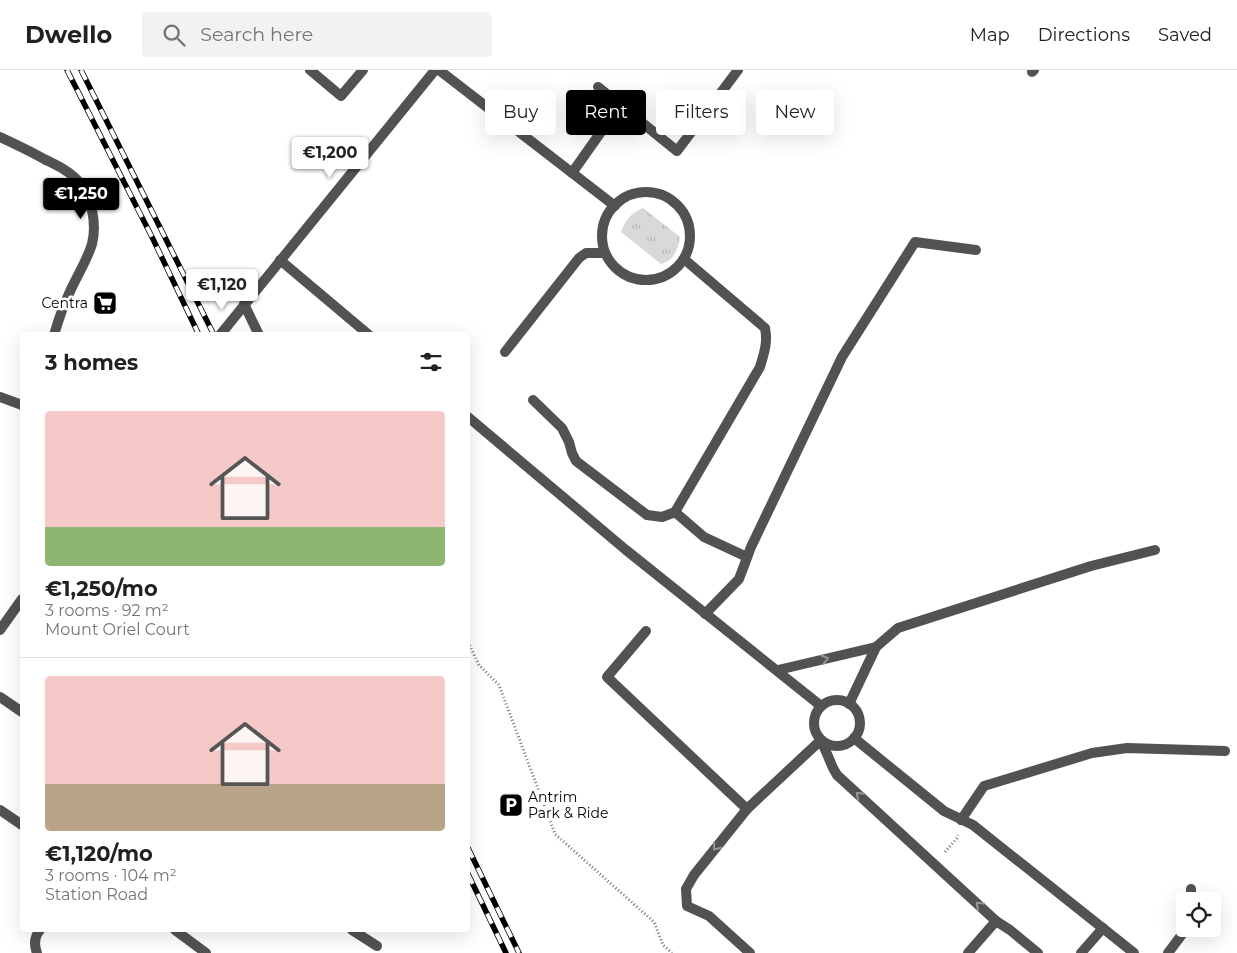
<!DOCTYPE html>
<meta charset="utf-8">
<style>
:root{--surface:#fff;--page:#f2f2f2;--text:#202124;--muted:#757577;--line:#e0e0e0;--accent:#000}
body{margin:0;font-family:Montserrat,sans-serif;background:var(--page);color:var(--text);height:100vh;display:flex;flex-direction:column;font-size:19px;white-space:nowrap}
*{box-sizing:border-box;margin:0}
p{font-size:16px;color:var(--muted)}
.icon{flex:none;width:28px;height:28px;fill:none;stroke:currentColor;stroke-width:2;stroke-linecap:round;stroke-linejoin:round}
.map{position:relative;flex:1;overflow:hidden}
.drawer{position:absolute;left:20px;top:262px;width:450px;height:600px;display:flex;flex-direction:column;background:var(--surface);border-radius:5px;box-shadow:0 5px 20px #0002}
.drawer>*{flex:none}
.banner{position:absolute;left:485px;top:20px;width:475px;height:45px;display:flex;gap:10px}
.controls{position:absolute;left:1176px;top:822px;display:grid;gap:10px}
.controls a{display:grid;place-items:center;width:45px;height:45px;border-radius:5px;background:var(--surface);box-shadow:0 5px 20px #0002;font-size:25px}
.price{position:absolute;translate:-50% -42px;padding:0 11px;border-radius:5px;background:#fff;color:#222;font-size:16px;line-height:32px;filter:drop-shadow(0 1px 2px #0008)}
.price::after{content:'';position:absolute;left:50%;top:30px;width:15px;height:11px;margin-left:-8px;background:inherit;clip-path:polygon(0 0,100% 0,50% 100%)}
.price.selected{background:var(--accent);color:#fff}
ul{padding:0;list-style:none}
li{display:grid;align-content:center;gap:10px;height:265px;padding:0 25px}
li+li{border-top:1px solid var(--line)}
li span{display:grid;place-items:center;height:155px;border-radius:5px;color:#555}
li>.icon{margin-inline-start:auto}
span .icon{width:90px;height:90px;fill:#fffc;stroke-width:1}
li b{font-size:21px}
h2{display:flex;justify-content:space-between;align-items:center;height:60px;padding:0 25px;font-size:21px}
.chip{padding:0 18px;border-radius:5px;background:var(--surface);box-shadow:0 5px 20px #0002;font-size:18px;line-height:45px}
.chip.selected{background:var(--accent);color:#fff}
header{display:flex;align-items:center;gap:30px;box-sizing:border-box;height:70px;padding:0 25px;background:var(--surface);border-bottom:1px solid var(--line)}
header strong{font-size:24px}
nav{display:flex;gap:28px;margin-inline-start:auto;font-size:18px}
.search{width:350px;height:45px;background:var(--page);display:flex;align-items:center;gap:12px;box-sizing:border-box;padding:0 18px;border-radius:5px;color:var(--muted);font-size:19px}
.map>svg:first-child{display:block}
.grass{fill:url(#grass-tufts)}
.lines{fill:none;stroke-linecap:round;stroke-linejoin:round}
.path{stroke:#747474;stroke-width:3;stroke-dasharray:1 2.5;stroke-linecap:butt}
.service{stroke:#525252;stroke-width:10}
.minor{stroke:#525252;stroke-width:10}
.tertiary{stroke:#525252;stroke-width:10}
.rail-casing{stroke:#000;stroke-width:5.5}
.rail{stroke:#fff;stroke-width:4;stroke-dasharray:11;stroke-linecap:butt}
.oneway{stroke:#979797}
.labels{text-anchor:middle;dominant-baseline:central;stroke-width:5;stroke-linejoin:round;paint-order:stroke}
.poi-label{font-size:14px;fill:#000;stroke:#fff;text-anchor:end}
</style>
<header>
<strong>Dwello</strong>
<div class="search"><svg class="icon" aria-label="search" viewBox="0 0 24 24"><circle cx="10" cy="10" r="6"/><path d="M15 15l6 6"/></svg>Search here</div>
<nav><a>Map</a><a>Directions</a><a>Saved</a></nav>
</header>
<div class="map">
<svg width="1237" height="883" viewBox="0 0 1237 883">
<defs>
<pattern id="grass-tufts" width="24" height="20" patternUnits="userSpaceOnUse" patternTransform="scale(1.25)"><rect width="24" height="20" fill="#d9d9d9"/><path d="M3 7l-1-3M5 7V3M7 7l1-3M15 17l-1-3M17 17v-4M19 17l1-3" fill="none" stroke="#b8b8b8"/></pattern>
</defs>
<rect width="100%" height="100%" fill="#fff"/>
<path class="grass" d="M643 138 680 167C678 179 674 191 661 194L621 162C625 150 631 143 643 138Z"/>
<g class="lines">
<g class="path">
<polyline points="468,572 479,595 499,615 555,764 654,852 663,875 672,883"/>
<polyline points="945,782 957,768 958,765"/>
</g>
<g class="service">
<polyline points="439,0 615,136"/>
<polyline points="1032,2 1034,0"/>
<polyline points="598,17 677,81 738,0"/>
<polyline points="572,103 620,35"/>
<circle cx="646" cy="166" r="44"/>
<polyline points="280,190 369,265"/>
<polyline points="244,234 259,265"/>
<polyline points="505,282 579,188 586,183 605,183"/>
<path d="M533 330 562 358 569 372 572 383 576 391 647 445 662 447 675 442 760 297C764 283 768 273 765 258L684 189"/>
<polyline points="468,347 626,480 821,636"/>
<polyline points="675,442 704,467 747,487"/>
<polyline points="705,544 739,509 751,477 842,287 915,172 976,180"/>
<polyline points="646,561 607,607 747,739"/>
<polyline points="778,600 876,577"/>
<polyline points="0,627 22,642"/>
<circle cx="837" cy="653" r="23"/>
<polyline points="849,634 876,577 898,558 1091,496 1155,480"/>
<polyline points="854,668 944,741 973,755 1134,883"/>
<polyline points="0,740 22,755"/>
<polyline points="961,750 984,716 1092,683 1127,678 1225,681"/>
<polyline points="1191,831 1191,819"/>
<polyline points="996,851 1010,860 1038,883"/>
<polyline points="175,860 206,883"/>
<polyline points="352,860 377,876"/>
<path d="M37 883C34 875 34 867 40 860"/>
<polyline points="750,883 709,846 687,836 686,819 694,805 747,739 821,670 833,698 837,705 996,851 968,883"/>
<polyline points="1081,883 1103,858"/>
<polyline points="1168,883 1186,859"/>
</g>
<g class="minor">
<polyline points="310,0 341,26 363,0"/>
<path d="M0 67C15 74 30 81 44 89 56 95 70 101 79 112 92 128 97 154 92 174 87 191 75 209 68 226 62 238 58 252 54 265"/>
<polyline points="220,265 435,0"/>
<polyline points="0,560 22,529"/>
</g>
<polyline class="tertiary" points="0,327 22,335"/>
<g class="rail-casing">
<g id="rail">
<polyline points="67,0 152,167 199,265"/>
<polyline points="81,0 214,265"/>
<polyline points="468,778 519,883"/>
<polyline points="468,804 506,883"/>
</g>
</g>
<use href="#rail" class="rail"/>
</g>
<defs><path id="oneway-chevron" d="M-2-3.5L2.5 0L-2 3.5" fill="none" stroke-width="1.6" stroke-linecap="round" stroke-linejoin="round" transform="scale(1.25)"/></defs>
<g class="oneway">
<use href="#oneway-chevron" transform="translate(825 589) rotate(-14)"/>
<use href="#oneway-chevron" transform="translate(859 725) rotate(-138)"/>
<use href="#oneway-chevron" transform="translate(716 777) rotate(129)"/>
<use href="#oneway-chevron" transform="translate(979 835) rotate(-137)"/>
</g>
<defs>
<g id="supermarket-square" transform="scale(1.25)"><rect x="-9" y="-9" width="18" height="18" rx="4" fill="#000" stroke="#fff"/><path d="M-6-5.5h2.5l.6 2H6L4.5 2H-2.5L-4.4-4H-6ZM-1.5 3.2a1.3 1.3 0 1 0 .1 0ZM3 3.2a1.3 1.3 0 1 0 .1 0Z" fill="#fff"/></g>
<g id="parking-square" transform="scale(1.25)"><rect x="-9" y="-9" width="18" height="18" rx="4" fill="#000" stroke="#fff"/><path d="M-3.5-5.5H1a3.5 3.5 0 0 1 0 7H-1V5.5H-3.5ZM-1-3.4V-.6H.8a1.4 1.4 0 0 0 0-2.8Z" fill="#fff"/></g>
</defs>
<g fill-rule="evenodd">
<use href="#supermarket-square" x="105" y="233"/>
<use href="#parking-square" x="511" y="735"/>
</g>
<g class="labels">
<g class="poi-label">
<text x="88" y="233">Centra</text>
<text x="528" y="727" text-anchor="start">Antrim<tspan x="528" dy="16">Park &amp; Ride</tspan></text>
</g>
</g>
</svg>
<div class="controls">
<a><svg class="icon" aria-label="locate" viewBox="0 0 24 24"><circle cx="12" cy="12" r="6"/><path d="M12 2v4M12 18v4M2 12h4M18 12h4"/></svg></a>
</div>
<b class="price" style="left:330px;top:109px">€1,200</b>
<b class="price selected" style="left:81px;top:150px">€1,250</b>
<b class="price" style="left:222px;top:241px">€1,120</b>
<div class="banner">
<a class="chip">Buy</a>
<a class="chip selected">Rent</a>
<a class="chip">Filters</a>
<a class="chip">New</a>
</div>
<section class="drawer">
<h2>3 homes<svg class="icon" aria-label="filters" viewBox="0 0 24 24"><path d="M4 7h16M4 17h16"/><circle cx="9" cy="7" r="2"/><circle cx="15" cy="17" r="2"/></svg></h2>
<ul>
<li><span style="background:linear-gradient(#f6c9c9 75%,#8fb573 0)"><svg class="icon" aria-label="home" viewBox="0 0 24 24"><path d="M3 11l9-7 9 7M6 9v11h12V9"/></svg></span><div><b>€1,250/mo</b><p>3 rooms · 92 m²</p><p>Mount Oriel Court</p></div></li>
<li><span style="background:linear-gradient(#f6c9c9 70%,#b9a48a 0)"><svg class="icon" aria-label="home" viewBox="0 0 24 24"><path d="M3 11l9-7 9 7M6 9v11h12V9"/></svg></span><div><b>€1,120/mo</b><p>3 rooms · 104 m²</p><p>Station Road</p></div></li>
</ul>
</section>
</div>
